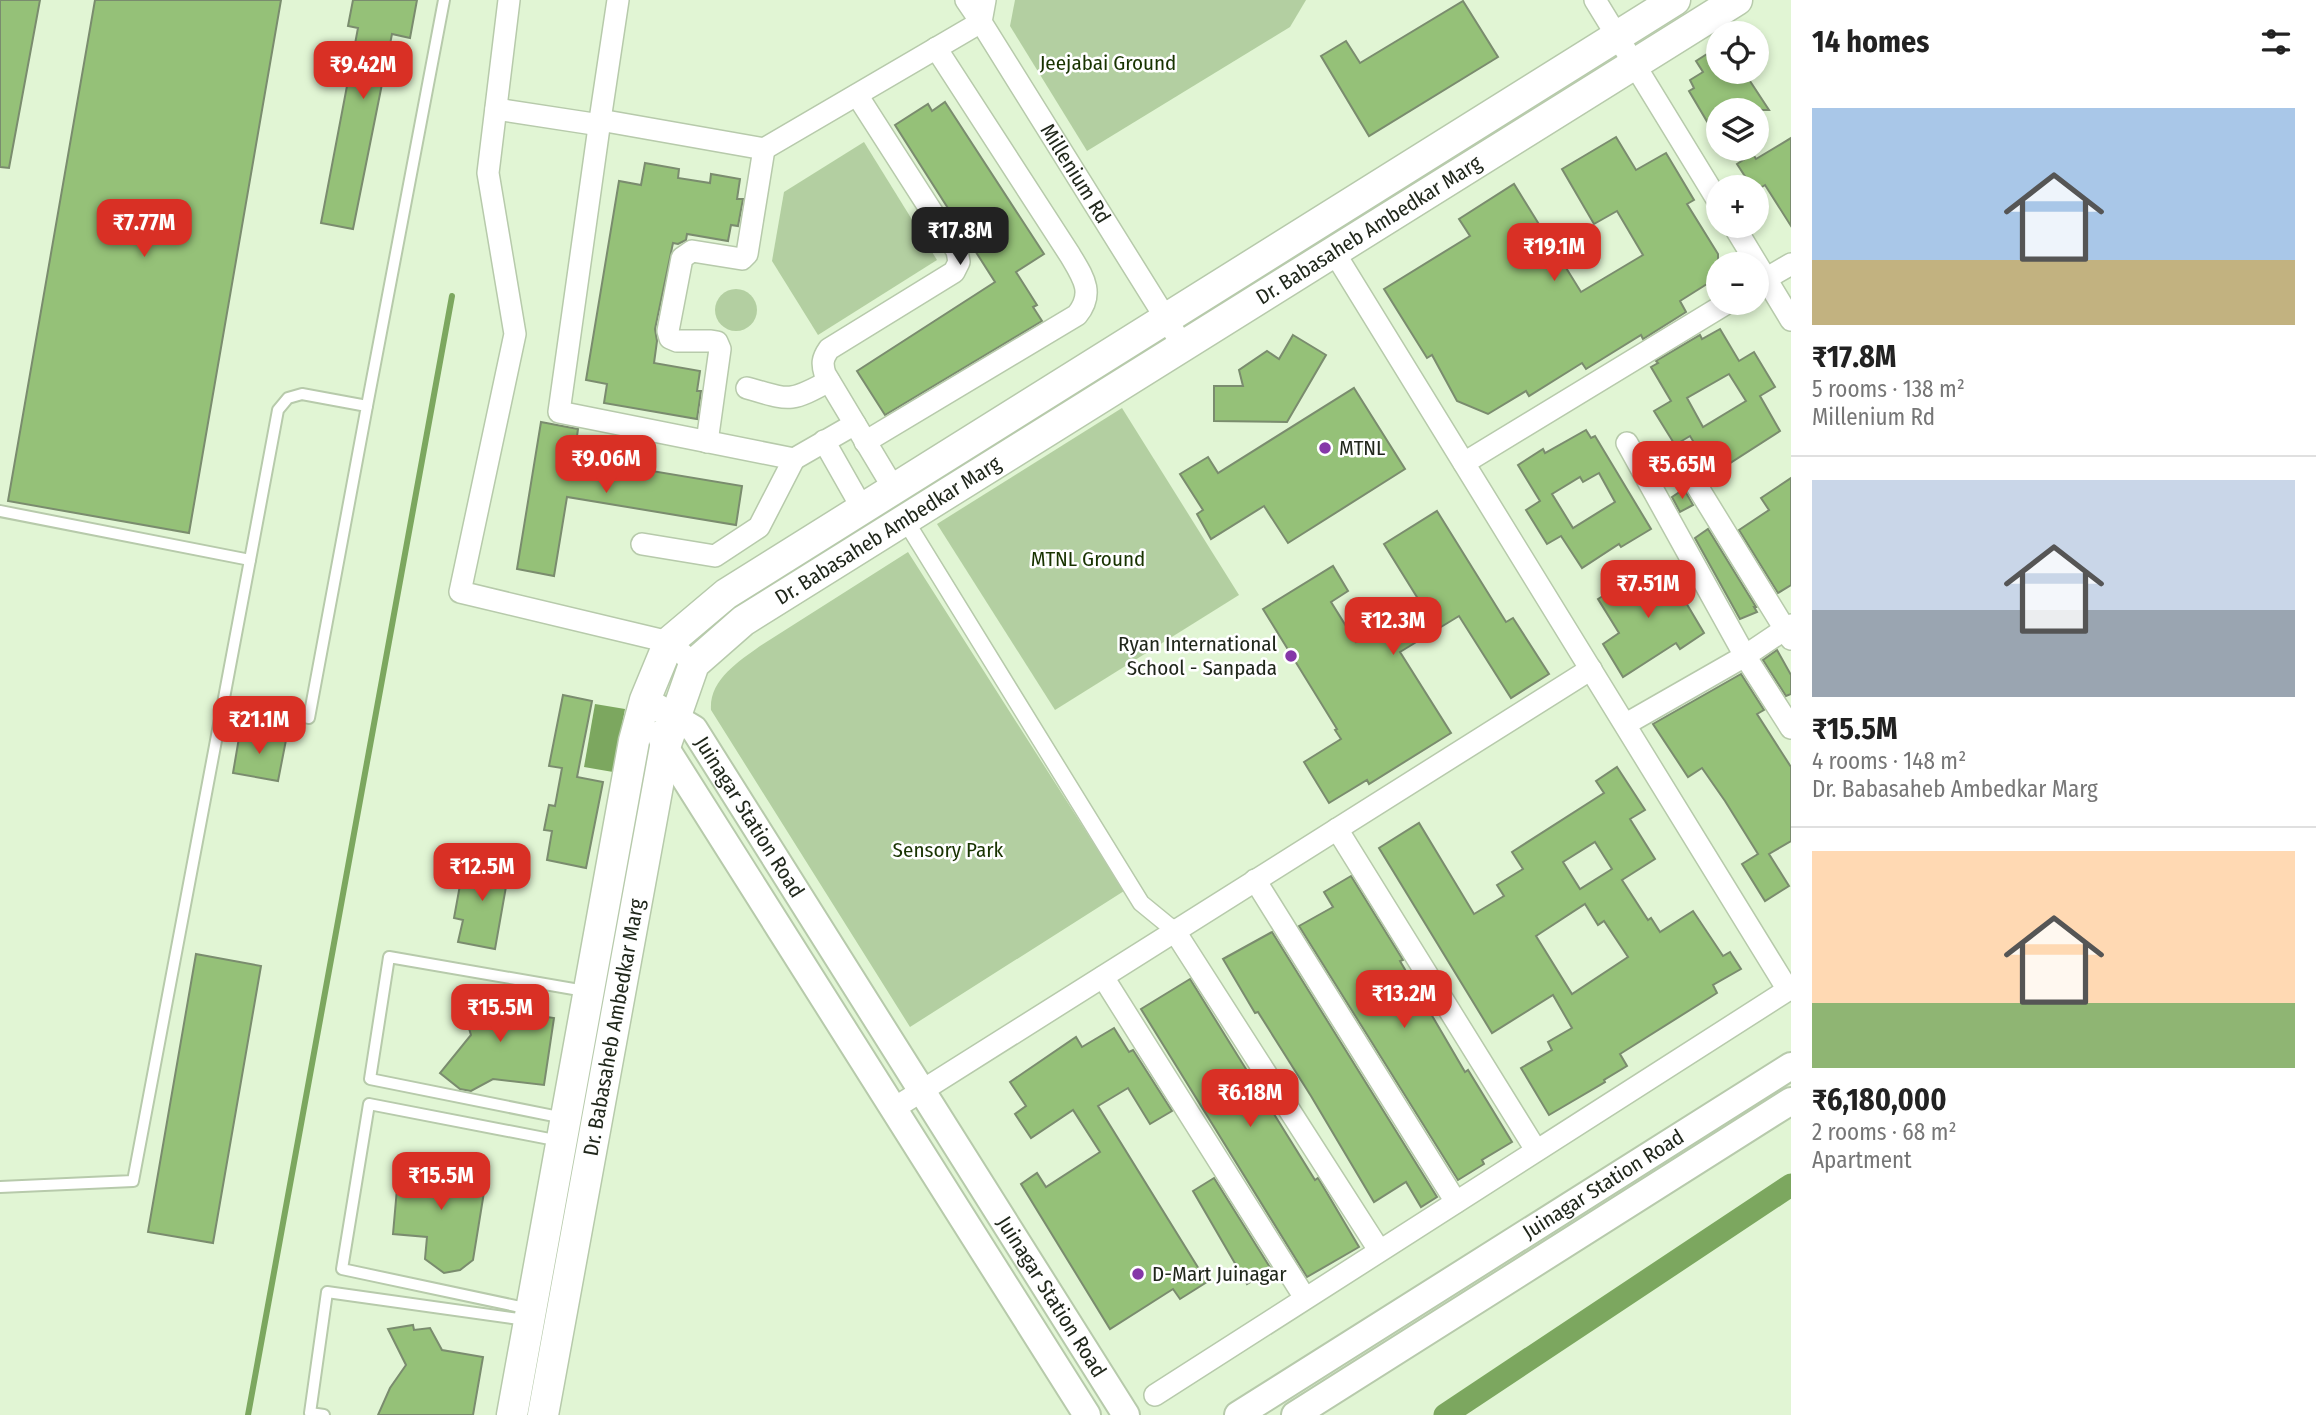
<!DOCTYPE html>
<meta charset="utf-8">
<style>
:root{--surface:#fff;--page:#f6f6f6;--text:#222;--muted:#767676;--line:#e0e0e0;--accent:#d93025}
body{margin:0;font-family:"Fira Sans Condensed",sans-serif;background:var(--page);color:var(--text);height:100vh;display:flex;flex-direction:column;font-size:26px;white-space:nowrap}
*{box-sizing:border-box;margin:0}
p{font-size:23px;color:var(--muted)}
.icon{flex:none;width:38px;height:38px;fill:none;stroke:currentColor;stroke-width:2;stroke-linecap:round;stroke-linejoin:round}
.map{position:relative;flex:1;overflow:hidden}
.sheet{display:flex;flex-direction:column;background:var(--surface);width:525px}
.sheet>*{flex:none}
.fabs{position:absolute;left:1706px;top:21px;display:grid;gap:14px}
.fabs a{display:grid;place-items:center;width:63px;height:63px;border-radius:50%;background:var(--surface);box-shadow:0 4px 10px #0003;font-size:35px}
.price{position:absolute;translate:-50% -60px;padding:0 16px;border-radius:14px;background:var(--accent);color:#fff;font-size:23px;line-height:46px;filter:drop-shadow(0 2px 4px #0008)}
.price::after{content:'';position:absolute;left:50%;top:42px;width:21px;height:16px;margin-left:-10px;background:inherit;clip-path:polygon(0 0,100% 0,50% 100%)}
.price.on{background:#222;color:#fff}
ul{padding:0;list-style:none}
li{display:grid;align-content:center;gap:14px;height:371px;padding:0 21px}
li+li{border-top:2px solid var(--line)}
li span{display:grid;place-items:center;height:217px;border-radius:0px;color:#555}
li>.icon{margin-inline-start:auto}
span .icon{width:126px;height:126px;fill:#fffc;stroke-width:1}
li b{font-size:30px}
h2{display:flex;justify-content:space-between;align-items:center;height:84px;padding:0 21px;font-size:30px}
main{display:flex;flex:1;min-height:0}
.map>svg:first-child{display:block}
.green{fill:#b3cfa1}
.water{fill:#7ca75f}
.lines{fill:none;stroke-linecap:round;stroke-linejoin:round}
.stream{stroke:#7ca75f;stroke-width:6}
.canal{stroke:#7ca75f;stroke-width:23}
.building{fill:#95c178;stroke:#7a8c6e;stroke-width:2;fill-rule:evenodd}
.service-casing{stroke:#b7caab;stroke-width:14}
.pedestrian-casing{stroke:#b7caab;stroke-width:19}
.minor-casing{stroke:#b7caab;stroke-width:24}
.tertiary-casing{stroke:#b7caab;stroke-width:30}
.secondary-casing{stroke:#b7caab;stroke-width:33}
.service{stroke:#fff;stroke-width:10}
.pedestrian{stroke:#fff;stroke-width:16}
.minor{stroke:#fff;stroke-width:21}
.tertiary{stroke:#fff;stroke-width:26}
.secondary{stroke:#fff;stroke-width:30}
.poi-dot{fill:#8537a8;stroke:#fff;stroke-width:2.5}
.labels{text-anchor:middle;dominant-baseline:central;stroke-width:5;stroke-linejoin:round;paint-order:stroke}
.park-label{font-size:21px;fill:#183300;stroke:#fff}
.street-label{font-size:21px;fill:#20271b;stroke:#fff}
.poi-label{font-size:21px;fill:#20271b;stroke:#fff;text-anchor:start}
</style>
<main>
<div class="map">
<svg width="1791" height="1415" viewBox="0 0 1791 1415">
<rect width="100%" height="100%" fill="#e1f5d4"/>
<g class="green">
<polygon points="1015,0 1306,0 1290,27 1087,151 1010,26"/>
<polygon points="864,142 937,260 818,335 772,261 784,192"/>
<circle cx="736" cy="310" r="21"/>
<polygon points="1122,408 1239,595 1055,710 937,524"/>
<path d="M908 552 1124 891 910 1027 711 710C709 680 738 662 760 646Z"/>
</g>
<polygon class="water" points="595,704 625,709 613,772 584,767"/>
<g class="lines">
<polyline class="stream" points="248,1415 452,296"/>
<polyline class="canal" points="1445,1415 1791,1185"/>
</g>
<g class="building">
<polygon points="0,0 40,0 9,168 0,167"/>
<polygon points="95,0 281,0 189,533 8,501"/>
<polygon points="353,0 417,0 410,38 392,34 353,229 321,223 358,28 348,26"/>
<polygon points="1463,1 1498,57 1369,136 1321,56 1346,41 1360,63"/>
<polygon points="1718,47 1718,72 1744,72 1769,110 1718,110 1718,140 1689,91 1694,88 1690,80 1703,72 1696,61"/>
<polygon points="945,102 1044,254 1016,272 1037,305 1033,307 1042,321 885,415 857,371 995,282 895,125 928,104 932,111"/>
<polygon points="1616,137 1636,170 1666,153 1694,200 1687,204 1718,254 1718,277 1680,301 1686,312 1643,339 1641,335 1586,369 1582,363 1529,396 1526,391 1488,414 1457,401 1432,355 1427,358 1384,289 1470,236 1459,219 1514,184 1581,292 1643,255 1617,211 1594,224 1562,169"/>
<polygon points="1791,138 1791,226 1765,185 1757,190 1757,187 1752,187 1737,164 1753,154 1756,159"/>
<polygon points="645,163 679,169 678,178 710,183 711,174 740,179 737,199 743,199 738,226 731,225 728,241 687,234 686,240 678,244 673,243 655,329 657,341 654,363 700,371 697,391 701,391 697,419 604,403 607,384 586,380 619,181 641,185"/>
<path d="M1720 329 1739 361 1754 352 1775 387 1760 396 1780 431 1713 474 1690 436 1675 445 1654 411 1671 401 1651 367 1658 363 1656 361 1700 335 1702 339ZM1729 374 1746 401 1703 427 1687 398Z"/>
<polygon points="1293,335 1326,355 1287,422 1214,421 1214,386 1243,386 1239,370 1267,351 1279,359"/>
<polygon points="1354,388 1405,469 1288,543 1264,506 1211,539 1197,514 1203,510 1180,474 1208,457 1218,473"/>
<polygon points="541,422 578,429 574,458 742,486 736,525 567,497 554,576 517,569"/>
<path d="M1586 430 1591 438 1595 436 1651 529 1621 547 1619 544 1582 568 1561 536 1547 544 1526 510 1540 501 1518 465 1543 449 1545 453ZM1599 473 1615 502 1573 528 1552 494 1580 477 1583 482Z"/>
<polygon points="1791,478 1791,585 1778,593 1739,530 1769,510 1761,498"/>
<polygon points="1684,489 1693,505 1680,512 1672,497"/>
<polygon points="1437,511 1506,622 1513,618 1549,674 1511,698 1459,616 1400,652 1451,733 1369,784 1367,780 1329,803 1304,762 1341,739 1335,730 1337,729 1263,609 1333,566 1348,591 1331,602 1356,642 1420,602 1384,544"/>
<polygon points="1708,529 1756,607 1754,607 1757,612 1740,619 1695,538"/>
<polygon points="1663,564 1704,633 1680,649 1676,643 1623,677 1603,644 1619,633 1598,599 1624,583 1626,586"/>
<polygon points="1777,650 1791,675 1791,694 1786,696 1763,660"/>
<polygon points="1741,674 1764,710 1757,714 1791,767 1791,841 1769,854 1789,886 1765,901 1742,864 1758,854 1725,801 1702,768 1688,777 1653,724"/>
<polygon points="563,695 592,701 577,777 603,782 586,868 547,860 552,831 544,830 549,805 555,806 562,768 549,766"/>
<polygon points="240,732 286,740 278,781 233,773"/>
<path d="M1617 767 1645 810 1630 819 1655 859 1622 880 1648 920 1651 918 1660 932 1693 911 1723 956 1730 952 1741 969 1713 985 1717 993 1620 1054 1627 1066 1604 1080 1605 1082 1549 1115 1521 1068 1552 1050 1548 1042 1572 1028 1553 995 1492 1033 1379 848 1419 823 1474 914 1504 896 1497 885 1523 869 1512 852 1604 793 1596 781ZM1595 842 1612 869 1580 889 1563 862ZM1585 904 1598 925 1604 921 1628 957 1572 994 1536 936Z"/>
<polygon points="474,857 510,864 495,949 458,942 463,920 454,918 460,885 468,886"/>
<polygon points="1351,876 1403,960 1400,961 1465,1072 1468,1070 1512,1142 1482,1160 1484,1164 1458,1180 1299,926 1333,907 1324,892"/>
<polygon points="1272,932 1437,1197 1421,1207 1406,1182 1374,1202 1311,1096 1258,1012 1255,1013 1223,959"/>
<polygon points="196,954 261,966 213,1243 148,1232"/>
<polygon points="1190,979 1315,1180 1318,1178 1359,1247 1307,1277 1141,1009"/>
<polygon points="489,987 502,997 504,1010 554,1018 544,1085 493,1079 471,1091 460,1089 440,1073 471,1035 459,997"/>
<polygon points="1114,1028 1129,1052 1133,1050 1172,1111 1150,1124 1128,1088 1098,1106 1207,1282 1180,1299 1173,1289 1110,1329 1021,1184 1037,1173 1046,1187 1100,1152 1073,1110 1031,1138 1015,1114 1026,1106 1010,1082 1076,1037 1082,1047"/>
<polygon points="439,1163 470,1165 485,1186 473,1260 460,1270 444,1273 425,1259 427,1237 393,1234 399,1166 438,1170"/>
<polygon points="1214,1178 1271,1269 1247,1284 1193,1191"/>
<polygon points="413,1325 414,1330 430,1328 442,1350 483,1357 473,1415 378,1415 390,1388 406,1365 388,1329"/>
</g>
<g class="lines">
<g class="service-casing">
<g id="service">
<polyline points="367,406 444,0"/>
<polyline points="0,511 250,560 278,410 288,398 302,394 367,406 309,718 244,705"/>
<polyline points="564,1118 370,1079 389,957 585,991"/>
<polyline points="0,1187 133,1181 250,560"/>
<polyline points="530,1309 342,1269 369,1104 560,1141"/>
<polyline points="324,1415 310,1413 327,1292 526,1320"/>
</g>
</g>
<g class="pedestrian-casing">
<polyline id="pedestrian" points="905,520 1141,903 1174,930"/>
</g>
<g class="minor-casing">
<g id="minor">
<polyline points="509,0 488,173 515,334 460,592 669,642 694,664"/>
<path id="s1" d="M985 0 981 22 1183 346"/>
<polyline points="1595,0 1718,201"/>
<path d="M857 95 957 251 959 262 954 272 829 349C822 359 822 364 825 374L894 489"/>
<polyline points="496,109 600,125"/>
<polyline points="600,120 618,0"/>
<polyline points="1734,226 1791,320"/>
<polyline points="1334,252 1788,990"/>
<polyline points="1757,284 1791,264"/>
<path d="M747 388C790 400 789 403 829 381"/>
<polyline points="855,424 794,459 559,412 600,120 764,149 981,22 966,0"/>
<polyline points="824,441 862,508"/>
<polyline points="707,442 720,349 717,342 711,341 677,341 670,338 668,331 682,258 692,251 742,259 747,254 764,149"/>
<path d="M865 442 1077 315C1095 293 1083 277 1070 255L936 48"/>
<polyline points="1464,463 1727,303"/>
<polyline points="1684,465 1791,639"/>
<polyline points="642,544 715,556 759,527 794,459"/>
<polyline points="1791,625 1745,656 1791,728"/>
<polyline points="1626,724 1745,656 1627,443"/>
<polyline points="1337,829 1536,1150"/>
<polyline points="1255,880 1456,1202"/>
<polyline points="1174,930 1379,1250"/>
<polyline points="1103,977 1305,1298"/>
<polyline points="893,1109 1591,669"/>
<polyline points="1155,1395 1791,988"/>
</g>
</g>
<g class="tertiary-casing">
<g id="tertiary">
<path id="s2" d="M645 700 694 729 1126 1415"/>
<polyline points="660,734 665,747 1087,1415"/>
<path id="s3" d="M1238 1415 1791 1066"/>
<polyline points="1295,1415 1791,1101"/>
</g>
</g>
<g class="secondary-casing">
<g id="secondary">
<polyline points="512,1415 634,741 645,700 669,642 726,594 1675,0"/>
<path id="s4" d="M543 1415 665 747 694 664 743 621 1737 0"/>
</g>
</g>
<use href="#service" class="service"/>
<use href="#pedestrian" class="pedestrian"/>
<use href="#minor" class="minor"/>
<use href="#tertiary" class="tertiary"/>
<use href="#secondary" class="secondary"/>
</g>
<g class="poi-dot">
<circle cx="1325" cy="448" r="7"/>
<circle cx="1291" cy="656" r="7"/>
<circle cx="1138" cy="1274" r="7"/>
</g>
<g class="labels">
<g class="park-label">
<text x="1108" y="63">Jeejabai Ground</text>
<text x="1088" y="559">MTNL Ground</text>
<text x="948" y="850">Sensory Park</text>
</g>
<g class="street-label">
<text stroke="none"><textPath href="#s1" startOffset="201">Millenium Rd</textPath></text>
<text stroke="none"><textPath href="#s4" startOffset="1570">Dr. Babasaheb Ambedkar Marg</textPath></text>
<text stroke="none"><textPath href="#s4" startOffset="1003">Dr. Babasaheb Ambedkar Marg</textPath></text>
<text stroke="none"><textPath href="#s2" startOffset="161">Juinagar Station Road</textPath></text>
<text stroke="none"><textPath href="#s4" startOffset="394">Dr. Babasaheb Ambedkar Marg</textPath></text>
<text stroke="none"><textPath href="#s3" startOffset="432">Juinagar Station Road</textPath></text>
<text stroke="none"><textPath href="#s2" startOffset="728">Juinagar Station Road</textPath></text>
</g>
<g class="poi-label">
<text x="1339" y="448">MTNL</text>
<text x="1277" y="644" text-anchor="end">Ryan International<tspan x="1277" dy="24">School - Sanpada</tspan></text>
<text x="1152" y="1274">D-Mart Juinagar</text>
</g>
</g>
</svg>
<div class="fabs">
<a><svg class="icon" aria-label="locate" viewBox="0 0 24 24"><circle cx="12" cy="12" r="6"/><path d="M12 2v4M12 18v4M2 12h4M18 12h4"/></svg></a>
<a><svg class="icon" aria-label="layers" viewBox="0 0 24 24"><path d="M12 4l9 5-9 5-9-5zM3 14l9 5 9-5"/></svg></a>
<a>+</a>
<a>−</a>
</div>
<b class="price" style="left:363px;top:101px">₹9.42M</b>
<b class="price" style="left:144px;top:259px">₹7.77M</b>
<b class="price on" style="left:960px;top:267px">₹17.8M</b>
<b class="price" style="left:1554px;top:283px">₹19.1M</b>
<b class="price" style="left:606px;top:495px">₹9.06M</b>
<b class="price" style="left:1682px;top:501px">₹5.65M</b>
<b class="price" style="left:1648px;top:620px">₹7.51M</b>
<b class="price" style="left:1393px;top:657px">₹12.3M</b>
<b class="price" style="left:259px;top:756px">₹21.1M</b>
<b class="price" style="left:482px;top:903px">₹12.5M</b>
<b class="price" style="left:1404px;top:1030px">₹13.2M</b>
<b class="price" style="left:500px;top:1044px">₹15.5M</b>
<b class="price" style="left:1250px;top:1129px">₹6.18M</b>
<b class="price" style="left:441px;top:1212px">₹15.5M</b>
</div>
<section class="sheet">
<h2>14 homes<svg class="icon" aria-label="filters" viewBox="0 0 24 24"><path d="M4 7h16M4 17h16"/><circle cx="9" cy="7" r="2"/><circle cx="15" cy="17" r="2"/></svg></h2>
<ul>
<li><span style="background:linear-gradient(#a9c7e8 70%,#c2b280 0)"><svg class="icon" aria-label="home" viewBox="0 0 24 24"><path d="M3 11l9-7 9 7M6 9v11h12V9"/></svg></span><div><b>₹17.8M</b><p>5 rooms · 138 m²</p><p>Millenium Rd</p></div></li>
<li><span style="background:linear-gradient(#c9d6e8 60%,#9aa5b1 0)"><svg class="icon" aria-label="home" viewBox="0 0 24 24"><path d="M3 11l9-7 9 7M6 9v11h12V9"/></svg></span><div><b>₹15.5M</b><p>4 rooms · 148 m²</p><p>Dr. Babasaheb Ambedkar Marg</p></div></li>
<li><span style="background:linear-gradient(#ffd9b3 70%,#8fb573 0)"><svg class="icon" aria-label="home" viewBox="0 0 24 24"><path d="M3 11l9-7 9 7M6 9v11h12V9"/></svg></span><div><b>₹6,180,000</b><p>2 rooms · 68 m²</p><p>Apartment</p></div></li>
</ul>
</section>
</main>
